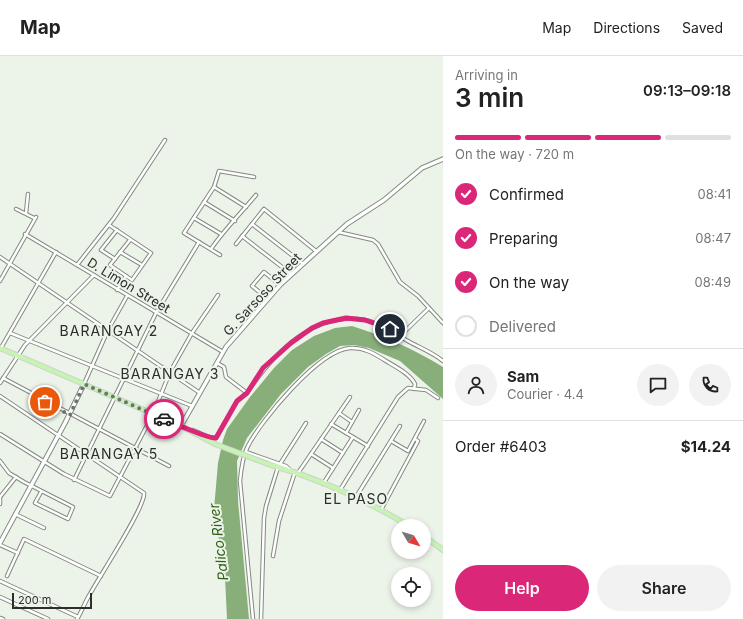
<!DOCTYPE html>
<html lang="en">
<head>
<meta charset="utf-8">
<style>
  body { margin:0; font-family:Inter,sans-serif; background:#f2f2f2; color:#222; height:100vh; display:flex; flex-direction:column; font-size:15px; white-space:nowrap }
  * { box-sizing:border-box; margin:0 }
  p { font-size:13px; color:#767676 }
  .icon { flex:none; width:22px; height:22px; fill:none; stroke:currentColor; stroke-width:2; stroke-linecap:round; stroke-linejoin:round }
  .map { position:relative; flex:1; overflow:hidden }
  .sheet { display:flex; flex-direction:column; background:#fff; width:300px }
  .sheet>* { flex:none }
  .needle { width:26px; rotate:128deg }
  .tools { position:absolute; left:391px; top:463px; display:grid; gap:8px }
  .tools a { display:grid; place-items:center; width:40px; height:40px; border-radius:50%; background:#fff; box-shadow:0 2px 6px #0003; font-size:20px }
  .scale { position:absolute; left:12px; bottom:10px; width:80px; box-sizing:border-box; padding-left:4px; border:2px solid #2c2e2b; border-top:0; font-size:11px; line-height:14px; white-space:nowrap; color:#2c2e2b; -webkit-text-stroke:3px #ecf3e9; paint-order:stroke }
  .pin { position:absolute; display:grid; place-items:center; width:34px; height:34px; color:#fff; margin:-17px; border:2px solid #fff; border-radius:50%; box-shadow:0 1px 4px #0007 }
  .courier { position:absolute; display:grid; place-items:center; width:40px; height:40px; margin:-20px; border:3px solid #db2777; border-radius:50%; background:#fff; color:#222; box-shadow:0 1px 5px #0007 }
  .head em { font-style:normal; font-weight:600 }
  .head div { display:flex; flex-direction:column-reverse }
  .head { display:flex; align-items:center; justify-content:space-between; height:68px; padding:0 12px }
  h1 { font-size:26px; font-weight:600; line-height:30px }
  .bar { display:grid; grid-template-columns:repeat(4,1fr); gap:6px 4px; align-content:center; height:48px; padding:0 12px }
  .bar i { height:5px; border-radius:3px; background:#e0e0e0 }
  .bar .on { background:#db2777 }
  .bar p { grid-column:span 4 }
  .line { display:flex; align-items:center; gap:10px; padding:0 12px; border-top:1px solid #e0e0e0 }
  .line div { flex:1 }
  .round { display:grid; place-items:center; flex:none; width:42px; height:42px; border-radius:21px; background:#f2f2f2 }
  ol { padding:0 12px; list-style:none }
  li { display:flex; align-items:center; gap:12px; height:44px }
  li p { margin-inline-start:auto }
  li .icon { padding:4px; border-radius:50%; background:#db2777; color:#fff; stroke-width:4 }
  li:last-child { color:#767676 }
  li i { width:22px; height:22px; border:2px solid #e0e0e0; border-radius:50% }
  .cta { display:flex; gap:8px; margin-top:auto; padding:8px 12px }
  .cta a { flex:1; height:46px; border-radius:24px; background:#db2777; color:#fff; font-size:16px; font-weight:600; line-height:46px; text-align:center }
  .cta a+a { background:#f2f2f2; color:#222 }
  header { display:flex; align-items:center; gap:24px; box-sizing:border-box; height:56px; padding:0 20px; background:#fff; border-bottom:1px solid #e0e0e0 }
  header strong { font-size:19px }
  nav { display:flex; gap:22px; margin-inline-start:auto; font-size:14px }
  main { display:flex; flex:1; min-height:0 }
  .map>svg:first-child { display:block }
  .water { fill:#88ae79 }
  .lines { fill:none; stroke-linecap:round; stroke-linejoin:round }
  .minor-casing { stroke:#848a82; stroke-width:4.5 }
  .tertiary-casing { stroke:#848a82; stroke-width:5.5 }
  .primary-casing { stroke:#d1d1d0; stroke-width:6 }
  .minor { stroke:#fff; stroke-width:2.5 }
  .tertiary { stroke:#fff; stroke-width:3.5 }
  .primary { stroke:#c5f5b0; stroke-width:4 }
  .primary-bridge-casing { stroke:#d1d1d0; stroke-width:6; stroke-linecap:butt }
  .primary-bridge { stroke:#c5f5b0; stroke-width:4 }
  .done { stroke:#6f736e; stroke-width:4; stroke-dasharray:0 7.2 }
  .route { stroke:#db2777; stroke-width:5 }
  .labels { text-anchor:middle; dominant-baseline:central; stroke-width:4; stroke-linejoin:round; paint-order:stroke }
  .street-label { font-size:13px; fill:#2c2e2b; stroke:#ecf3e9 }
  .neighbourhood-label { font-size:14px; letter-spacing:1px; fill:#2c2e2b; stroke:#ecf3e9 }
  .water-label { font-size:14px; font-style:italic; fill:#306017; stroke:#ecf3e9 }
</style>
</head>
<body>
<header>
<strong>Map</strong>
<nav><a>Map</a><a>Directions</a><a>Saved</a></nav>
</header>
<main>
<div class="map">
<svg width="443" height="563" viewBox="0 0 443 563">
  <rect width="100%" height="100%" fill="#ecf3e9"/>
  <path class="water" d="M352,270C384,280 414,293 443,311V343L400,305L369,292L354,289L340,290L326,298L308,311L281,338L247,382L237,405L238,445L249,563H227L225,521L214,453L218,407L223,384L227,373L250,341L274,312L292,294L314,280L335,272Z"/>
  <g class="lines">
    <g class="minor-casing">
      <g id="minor">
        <path d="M214,131L246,151"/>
        <path d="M204,146L235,165"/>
        <path d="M16,153L34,162"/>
        <path d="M26,157L28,138"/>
        <path d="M194,162L221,178"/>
        <path d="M252,168L302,207"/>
        <path d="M109,169L151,197L132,224L110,209L130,184"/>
        <path d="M338,176L373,184L378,188L400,226L418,240L443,267"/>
        <path d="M25,178L223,296"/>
        <path d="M242,180L291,218"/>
        <path d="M236,188L264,153L316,195"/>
        <path d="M211,193C224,174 241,157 256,139"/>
        <path d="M120,196L142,209"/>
        <path d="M220,199L184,177L214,131L219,115L254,121"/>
        <path d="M0,201L200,337"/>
        <path d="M115,203L101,194L117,174"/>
        <path d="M77,209L114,162L165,84"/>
        <path d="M0,225L36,161"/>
        <path d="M117,234L126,220"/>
        <path d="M268,243L252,230L264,216L280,229"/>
        <path d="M10,277L192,350"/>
        <path d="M400,280L429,252"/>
        <path d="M1,292L56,196"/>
        <path d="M217,307L224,311L226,321L247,337C273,298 313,255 365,264C380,267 393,276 406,284C418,291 432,296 443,305"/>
        <path d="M3,322L169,410"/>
        <path d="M0,327L25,289L94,219"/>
        <path d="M84,328L108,274L127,240"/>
        <path d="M0,340L144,437C146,450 99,521 90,538C85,546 82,555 77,563"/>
        <path d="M339,357L352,366"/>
        <path d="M331,368L368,390"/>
        <path d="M192,374C200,376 208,383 216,382L237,345L247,337"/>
        <path d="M346,377L359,354"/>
        <path d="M0,378L64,418L110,440L153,358L170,316L192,277L218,239"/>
        <path d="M321,383L343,397"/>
        <path d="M391,385L408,395L424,365"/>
        <path d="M246,396L286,410L290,414"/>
        <path d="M311,398L333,412"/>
        <path d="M0,405L9,417L24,426L73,451L68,463L35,447L41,436"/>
        <path d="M280,408L306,367"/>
        <path d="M298,417L350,341"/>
        <path d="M74,424L156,257L199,186"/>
        <path d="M323,428L353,381"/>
        <path d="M340,434L398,341L408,332L426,334L438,342"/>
        <path d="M0,441L16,421"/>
        <path d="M356,441L400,370"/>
        <path d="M0,442V448"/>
        <path d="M381,454L418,385L415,383"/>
        <path d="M15,458L44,472"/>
        <path d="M0,489L18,497"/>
        <path d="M273,500L279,465L295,416"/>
        <path d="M7,520L24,483L101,520"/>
        <path d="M0,525L78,561"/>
        <path d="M0,541L48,563"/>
        <path d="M0,562L3,563"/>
        <path d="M253,563L240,425C241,414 242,403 247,392C260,365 319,294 350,292C364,291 375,298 386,305C396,311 410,318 415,328L414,333"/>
        <path d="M261,563L264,462L266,450L278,411"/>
      </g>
    </g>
    <g class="tertiary-casing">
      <g id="tertiary">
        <path d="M181,370L226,291L280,229L347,168L384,144L422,112L443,103"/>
        <path d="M0,487L65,367L84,328"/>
      </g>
    </g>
    <g class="primary-casing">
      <g id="primary">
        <path d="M0,292L181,370L215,388"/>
        <path d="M268,408C317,422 366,444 409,470"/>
        <path d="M424,480L443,494"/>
      </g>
    </g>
    <use href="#minor" class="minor"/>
    <use href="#tertiary" class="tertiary"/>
    <use href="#primary" class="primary"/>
    <g class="primary-bridge-casing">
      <path id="primary-bridge" d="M215,388L268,408"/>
    </g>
    <use href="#primary-bridge" class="primary-bridge"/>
  </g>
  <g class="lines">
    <path class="done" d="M45,346L70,359L84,328L164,363"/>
    <path class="route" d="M164,363C174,367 208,383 216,382L237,345L247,337L263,312L291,287L312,272L323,267L346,262L365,264L390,273"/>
  </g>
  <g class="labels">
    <g class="street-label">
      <text transform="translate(129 229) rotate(31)">D. Limon Street</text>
      <text transform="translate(262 238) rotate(-47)">G. Sarsoso Street</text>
    </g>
    <g class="neighbourhood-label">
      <text x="109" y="274">BARANGAY 2</text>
      <text x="170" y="317">BARANGAY 3</text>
      <text x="109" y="397">BARANGAY 5</text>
      <text x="356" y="442">EL PASO</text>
    </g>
    <g class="water-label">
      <text transform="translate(218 486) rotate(-97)">Palico River</text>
    </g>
  </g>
</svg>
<div class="tools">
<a><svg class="needle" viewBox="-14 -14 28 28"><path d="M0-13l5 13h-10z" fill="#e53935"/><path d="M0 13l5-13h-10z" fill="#767676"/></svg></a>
<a><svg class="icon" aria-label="locate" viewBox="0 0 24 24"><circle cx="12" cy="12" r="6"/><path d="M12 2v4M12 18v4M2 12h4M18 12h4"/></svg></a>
</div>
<div class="scale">200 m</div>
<div class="pin" style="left:45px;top:346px;background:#ea580c"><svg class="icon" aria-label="bag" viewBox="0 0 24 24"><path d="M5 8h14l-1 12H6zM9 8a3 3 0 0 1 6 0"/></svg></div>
<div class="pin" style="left:390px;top:273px;background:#1f2937"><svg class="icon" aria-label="home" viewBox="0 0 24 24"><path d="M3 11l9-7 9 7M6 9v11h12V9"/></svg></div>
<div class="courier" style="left:164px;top:363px"><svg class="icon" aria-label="car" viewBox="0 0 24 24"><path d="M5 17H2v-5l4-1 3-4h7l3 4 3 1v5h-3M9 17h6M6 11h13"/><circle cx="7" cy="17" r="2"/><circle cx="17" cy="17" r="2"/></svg></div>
</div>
<section class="sheet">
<div class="head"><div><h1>3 min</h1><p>Arriving in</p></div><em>09:13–09:18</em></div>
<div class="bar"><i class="on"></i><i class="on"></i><i class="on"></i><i></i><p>On the way · 720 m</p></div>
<ol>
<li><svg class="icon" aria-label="check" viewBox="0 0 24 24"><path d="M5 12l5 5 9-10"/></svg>Confirmed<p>08:41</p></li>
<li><svg class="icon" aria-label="check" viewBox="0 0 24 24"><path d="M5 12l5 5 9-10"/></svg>Preparing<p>08:47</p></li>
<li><svg class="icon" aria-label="check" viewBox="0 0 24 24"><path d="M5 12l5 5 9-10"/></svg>On the way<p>08:49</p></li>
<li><i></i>Delivered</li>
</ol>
<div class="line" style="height:72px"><a class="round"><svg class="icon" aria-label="person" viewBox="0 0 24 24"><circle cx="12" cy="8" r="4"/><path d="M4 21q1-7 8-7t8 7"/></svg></a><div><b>Sam</b><p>Courier · 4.4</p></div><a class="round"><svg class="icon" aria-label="chat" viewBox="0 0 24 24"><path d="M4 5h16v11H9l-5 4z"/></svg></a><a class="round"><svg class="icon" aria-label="phone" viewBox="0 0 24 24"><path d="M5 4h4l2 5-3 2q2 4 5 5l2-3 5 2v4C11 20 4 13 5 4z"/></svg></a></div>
<div class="line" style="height:52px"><div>Order #6403</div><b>$14.24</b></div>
<div class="cta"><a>Help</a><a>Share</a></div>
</section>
</main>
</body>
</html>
